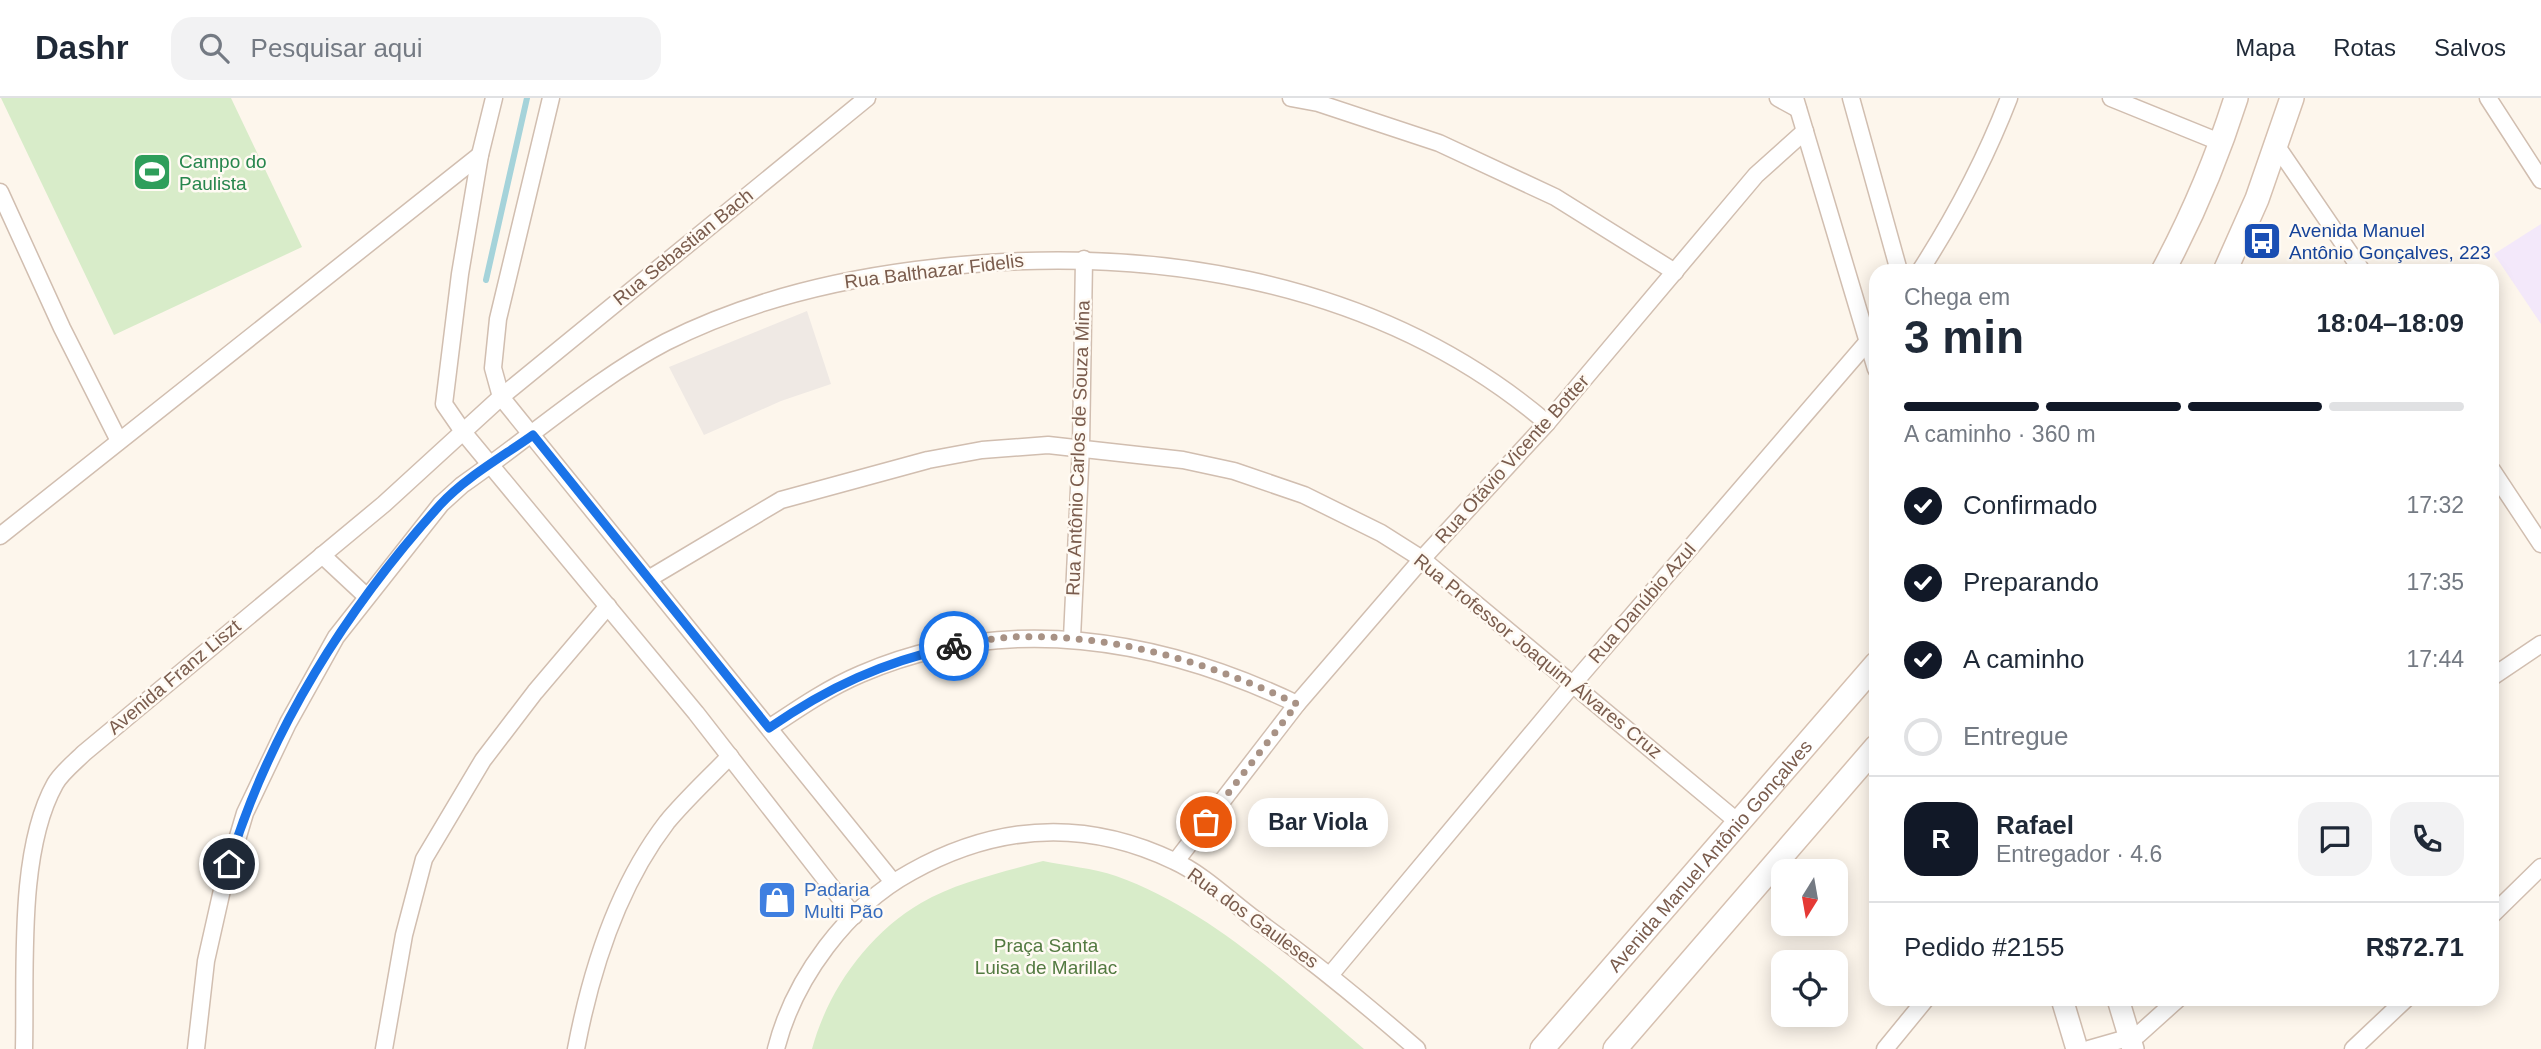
<!DOCTYPE html>
<html lang="pt">
<head>
<meta charset="utf-8">
<style>
  body { margin:0; font-family:Helvetica,sans-serif; background:#f2f2f3; color:#1f2937; height:100vh; display:flex; flex-direction:column; font-size:26px; white-space:nowrap }
  * { box-sizing:border-box; margin:0 }
  p { font-size:23px; color:#747a83 }
  .icon { flex:none; width:38px; height:38px; fill:none; stroke:currentColor; stroke-width:2; stroke-linecap:round; stroke-linejoin:round }
  .map { position:relative; flex:1; overflow:hidden }
  .drawer { position:absolute; left:1869px; top:166px; width:630px; height:742px; display:flex; flex-direction:column; background:#fff; border-radius:21px; box-shadow:0 4px 18px #0003 }
  .drawer>* { flex:none }
  .needle { width:46px; rotate:191deg }
  .fabs { position:absolute; left:1771px; top:761px; display:grid; gap:14px }
  .fabs a { display:grid; place-items:center; width:77px; height:77px; border-radius:14px; background:#fff; box-shadow:0 4px 18px #0003; font-size:35px }
  .pin { position:absolute; display:grid; place-items:center; width:60px; height:60px; color:#fff; margin:-30px; border:4px solid #fff; border-radius:50%; box-shadow:0 2px 7px #0007 }
  .courier { position:absolute; display:grid; place-items:center; width:70px; height:70px; margin:-35px; border:5px solid #1a73e8; border-radius:50%; background:#fff; color:#222; box-shadow:0 2px 9px #0007 }
  .bubble { position:absolute; height:49px; border-radius:21px; background:#fff; box-shadow:0 4px 18px #0003; font-size:23px; font-weight:800; line-height:49px; text-align:center }
  .head em { font-style:normal; font-weight:800 }
  .head div { display:flex; flex-direction:column-reverse }
  .head { display:flex; align-items:center; justify-content:space-between; height:119px; padding:0 35px }
  h1 { font-size:46px; font-weight:800; line-height:52px }
  .bar { display:grid; grid-template-columns:repeat(4,1fr); gap:10px 7px; align-content:center; height:84px; padding:0 35px }
  .bar i { height:9px; border-radius:5px; background:#e0e1e3 }
  .bar .current { background:#111827 }
  .bar p { grid-column:span 4 }
  .line { display:flex; align-items:center; gap:18px; padding:0 35px; border-top:2px solid #e0e1e3 }
  .line div { flex:1 }
  .round { display:grid; place-items:center; flex:none; width:74px; height:74px; border-radius:21px; background:#f2f2f3 }
  ol { padding:0 35px; list-style:none }
  li { display:flex; align-items:center; gap:21px; height:77px }
  li p { margin-inline-start:auto }
  li .icon { padding:7px; border-radius:50%; background:#111827; color:#fff; stroke-width:4 }
  li:last-child { color:#747a83 }
  li i { width:38px; height:38px; border:4px solid #e0e1e3; border-radius:50% }
  header { display:flex; align-items:center; gap:42px; box-sizing:border-box; height:98px; padding:0 35px; background:#fff; border-bottom:2px solid #e0e1e3 }
  header strong { font-size:33px }
  nav { display:flex; gap:38px; margin-inline-start:auto; font-size:24px }
  .search { width:490px; height:63px; background:#f2f2f3; display:flex; align-items:center; gap:18px; box-sizing:border-box; padding:0 24px; border-radius:21px; color:#747a83; font-size:26px }
  .map>svg:first-child { display:block }
  .industrial { fill:#efe9e4 }
  .education { fill:#f3e8fa }
  .green { fill:#d8ecc9 }
  .lines { fill:none; stroke-linecap:round; stroke-linejoin:round }
  .stream { stroke:#a5d3da; stroke-width:6 }
  .minor-casing { stroke:#d1beb0; stroke-width:19 }
  .tertiary-casing { stroke:#d1beb0; stroke-width:24 }
  .secondary-casing { stroke:#d6c0b0; stroke-width:26 }
  .minor { stroke:#fff; stroke-width:16 }
  .tertiary { stroke:#fff; stroke-width:21 }
  .secondary { stroke:#fff; stroke-width:23 }
  .done { stroke:#a89285; stroke-width:7; stroke-dasharray:0 12.6 }
  .route { stroke:#1a73e8; stroke-width:9 }
  .labels { text-anchor:middle; dominant-baseline:central; stroke-width:5; stroke-linejoin:round; paint-order:stroke }
  .leisure-label { font-size:19px; fill:#27864d; stroke:#fffaf3; text-anchor:start }
  .transit-label { font-size:19px; fill:#164399; stroke:#fffaf3; text-anchor:start }
  .street-label { font-size:19px; fill:#7a5c4d; stroke:#fffaf3 }
  .shop-label { font-size:19px; fill:#366cbe; stroke:#fffaf3; text-anchor:start }
  .park-label { font-size:19px; fill:#537a41; stroke:#fffaf3 }
</style>
</head>
<body>
<header>
<strong>Dashr</strong>
<div class="search"><svg class="icon" aria-label="search" viewBox="0 0 24 24"><circle cx="10" cy="10" r="6"/><path d="M15 15l6 6"/></svg>Pesquisar aqui</div>
<nav><a>Mapa</a><a>Rotas</a><a>Salvos</a></nav>
</header>
<div class="map">
<svg width="2541" height="951" viewBox="0 0 2541 951">
  <rect width="100%" height="100%" fill="#fdf6ec"/>
  <path class="industrial" d="M807,213L831,286L781,303L704,337L669,269Z"/>
  <path class="education" d="M2541,126V226L2494,156Z"/>
  <g class="green">
    <path d="M1,0H231L302,149L114,237Z"/>
    <path d="M1043,763C1066,768 1093,770 1116,778C1211,812 1289,887 1364,951H812C828,892 868,836 921,805C957,784 1003,774 1043,763Z"/>
  </g>
  <g class="lines">
    <path class="stream" d="M486,182L527,0"/>
    <g class="minor-casing">
      <g id="minor">
        <path d="M494,0L480,57L460,176L444,306L464,335L696,615L854,818"/>
        <path d="M551,0L498,221L493,270L501,299L893,784"/>
        <path d="M1291,0L1318,5L1439,45L1555,99L1675,174"/>
        <path d="M1778,0L1798,11"/>
        <path d="M1795,0L1876,271"/>
        <path d="M1851,0L1899,173"/>
        <path d="M2111,0L2222,45"/>
        <path d="M2488,0L2541,82"/>
        <path d="M2276,47L2362,173"/>
        <path d="M0,94L62,230L119,343"/>
        <path d="M1920,173C1956,117 1985,62 2009,0"/>
        <path d="M2492,372L2541,446"/>
        <path d="M0,438L480,57"/>
        <path d="M322,457L366,498"/>
        <path d="M650,480L781,402L928,362L982,352L1048,347L1183,362L1234,373L1304,397L1381,435L1422,461L1738,724"/>
        <path d="M1072,540L1081,348L1084,161"/>
        <path d="M2492,579L2541,546"/>
        <path d="M769,630C799,610 828,590 861,576C1005,514 1159,540 1297,606"/>
        <path d="M1176,763L1297,606L1422,461L1547,325L1756,77L1805,33"/>
        <path d="M2492,817L2541,769"/>
        <path d="M1331,876L1573,586L1876,234"/>
        <path d="M24,951C26,873 17,754 55,686C61,675 75,664 84,655L384,406L501,299L867,0"/>
        <path d="M196,951L206,863L222,792L245,715L288,625L336,539L441,406L462,387C527,342 597,280 666,244C743,205 831,183 916,172C1136,143 1373,177 1547,325"/>
        <path d="M384,951L404,837L424,761L483,662L535,594L608,508"/>
        <path d="M576,951C591,872 617,789 667,724C686,701 709,680 730,658"/>
        <path d="M776,951C794,880 847,809 911,774C997,726 1084,720 1174,763C1203,776 1230,803 1256,822C1312,862 1364,905 1417,951"/>
        <path d="M1885,951L1926,901"/>
        <path d="M2089,951L2138,937L2178,901"/>
        <path d="M2353,951L2406,901"/>
      </g>
    </g>
    <g class="tertiary-casing">
      <g id="tertiary">
        <path d="M2062,901L2077,951"/>
        <path d="M2118,901L2133,951"/>
      </g>
    </g>
    <g class="secondary-casing">
      <g id="secondary">
        <path d="M2163,173C2193,117 2217,60 2236,0"/>
        <path d="M2225,173L2257,101L2292,0"/>
        <path id="s1" d="M1542,951L1876,566"/>
        <path d="M1615,951L1876,649"/>
      </g>
    </g>
    <use href="#minor" class="minor"/>
    <use href="#tertiary" class="tertiary"/>
    <use href="#secondary" class="secondary"/>
  </g>
  <g class="lines">
    <path class="done" d="M954,548C973,545 993,540 1012,539C1111,535 1209,564 1297,606L1206,724"/>
    <path class="route" d="M229,766C269,633 347,510 440,407C466,379 502,359 533,337L769,630C830,588 882,565 954,548"/>
  </g>
  <defs>
    <g id="stadium-square" transform="scale(2.0125)"><rect x="-9" y="-9" width="18" height="18" rx="4" fill="#2e9e5b" stroke="#fffaf3"/><path d="M0-5a6.5 5 0 1 0 0 10a6.5 5 0 1 0 0-10ZM-3.5-1.8h7v3.6h-7Z" fill="#fff"/></g>
    <g id="bus-square" transform="scale(2.0125)"><rect x="-9" y="-9" width="18" height="18" rx="4" fill="#1a4fb4" stroke="#fffaf3"/><path d="M-5-6H5V4H4V6H2V4H-2V6H-4V4H-5ZM-3.5-4V0h7V-4ZM-3.5 1.2v1.5H-2V1.2ZM2 1.2v1.5H3.5V1.2Z" fill="#fff"/></g>
    <g id="shop-square" transform="scale(2.0125)"><rect x="-9" y="-9" width="18" height="18" rx="4" fill="#3f7fe0" stroke="#fffaf3"/><path d="M-5-2.5h2.3a2.7 3.5 0 0 1 5.4 0H5L5.5 6h-11ZM-1.5-2.5h3a1.5 2.3 0 0 0-3 0Z" fill="#fff"/></g>
  </defs>
  <g fill-rule="evenodd">
    <use href="#stadium-square" x="152" y="74"/>
    <use href="#bus-square" x="2262" y="143"/>
    <use href="#shop-square" x="777" y="802"/>
  </g>
  <g class="labels">
    <g class="leisure-label">
      <text x="179" y="63">Campo do<tspan x="179" dy="22">Paulista</tspan></text>
    </g>
    <g class="transit-label">
      <text x="2289" y="132">Avenida Manuel<tspan x="2289" dy="22">Antônio Gonçalves, 223</tspan></text>
    </g>
    <g class="street-label">
      <text transform="translate(683 149) rotate(-39)">Rua Sebastian Bach</text>
      <text transform="translate(934 173) rotate(-7)">Rua Balthazar Fidelis</text>
      <text transform="translate(1078 350) rotate(-88)">Rua Antônio Carlos de Souza Mina</text>
      <text transform="translate(1512 361) rotate(-48)">Rua Otávio Vicente Botter</text>
      <text transform="translate(1642 505) rotate(-49)">Rua Danúbio Azul</text>
      <text transform="translate(1538 558) rotate(39)">Rua Professor Joaquim Álvares Cruz</text>
      <text transform="translate(174 579) rotate(-40)">Avenida Franz Liszt</text>
      <text stroke="none"><textPath href="#s1" startOffset="256">Avenida Manuel Antônio Gonçalves</textPath></text>
      <text transform="translate(1253 820) rotate(36)">Rua dos Gauleses</text>
    </g>
    <g class="shop-label">
      <text x="804" y="791">Padaria<tspan x="804" dy="22">Multi Pão</tspan></text>
    </g>
    <g class="park-label">
      <text x="1046" y="847">Praça Santa<tspan x="1046" dy="22">Luisa de Marillac</tspan></text>
    </g>
  </g>
</svg>
<div class="fabs">
<a><svg class="needle" viewBox="-14 -14 28 28"><path d="M0-13l5 13h-10z" fill="#e53935"/><path d="M0 13l5-13h-10z" fill="#747a83"/></svg></a>
<a><svg class="icon" aria-label="locate" viewBox="0 0 24 24"><circle cx="12" cy="12" r="6"/><path d="M12 2v4M12 18v4M2 12h4M18 12h4"/></svg></a>
</div>
<div class="pin" style="left:1206px;top:724px;background:#ea580c"><svg class="icon" aria-label="bag" viewBox="0 0 24 24"><path d="M5 8h14l-1 12H6zM9 8a3 3 0 0 1 6 0"/></svg></div>
<div class="pin" style="left:229px;top:766px;background:#1f2937"><svg class="icon" aria-label="home" viewBox="0 0 24 24"><path d="M3 11l9-7 9 7M6 9v11h12V9"/></svg></div>
<div class="courier" style="left:954px;top:548px"><svg class="icon" aria-label="bike" viewBox="0 0 24 24"><circle cx="6" cy="16" r="4"/><circle cx="18" cy="16" r="4"/><path d="M6 16l4-8h5l3 8M10 8l3 8H6M13 5h3"/></svg></div>
<div class="bubble" style="left:1248px;top:700px;width:140px">Bar Viola</div>
<section class="drawer">
<div class="head"><div><h1>3 min</h1><p>Chega em</p></div><em>18:04–18:09</em></div>
<div class="bar"><i class="current"></i><i class="current"></i><i class="current"></i><i></i><p>A caminho · 360 m</p></div>
<ol>
<li><svg class="icon" aria-label="check" viewBox="0 0 24 24"><path d="M5 12l5 5 9-10"/></svg>Confirmado<p>17:32</p></li>
<li><svg class="icon" aria-label="check" viewBox="0 0 24 24"><path d="M5 12l5 5 9-10"/></svg>Preparando<p>17:35</p></li>
<li><svg class="icon" aria-label="check" viewBox="0 0 24 24"><path d="M5 12l5 5 9-10"/></svg>A caminho<p>17:44</p></li>
<li><i></i>Entregue</li>
</ol>
<div class="line" style="height:126px"><b class="round" style="background:#111827;color:#fff">R</b><div><b>Rafael</b><p>Entregador · 4.6</p></div><a class="round"><svg class="icon" aria-label="chat" viewBox="0 0 24 24"><path d="M4 5h16v11H9l-5 4z"/></svg></a><a class="round"><svg class="icon" aria-label="phone" viewBox="0 0 24 24"><path d="M5 4h4l2 5-3 2q2 4 5 5l2-3 5 2v4C11 20 4 13 5 4z"/></svg></a></div>
<div class="line" style="height:91px"><div>Pedido #2155</div><b>R$72.71</b></div>
</section>
</div>
</body>
</html>
